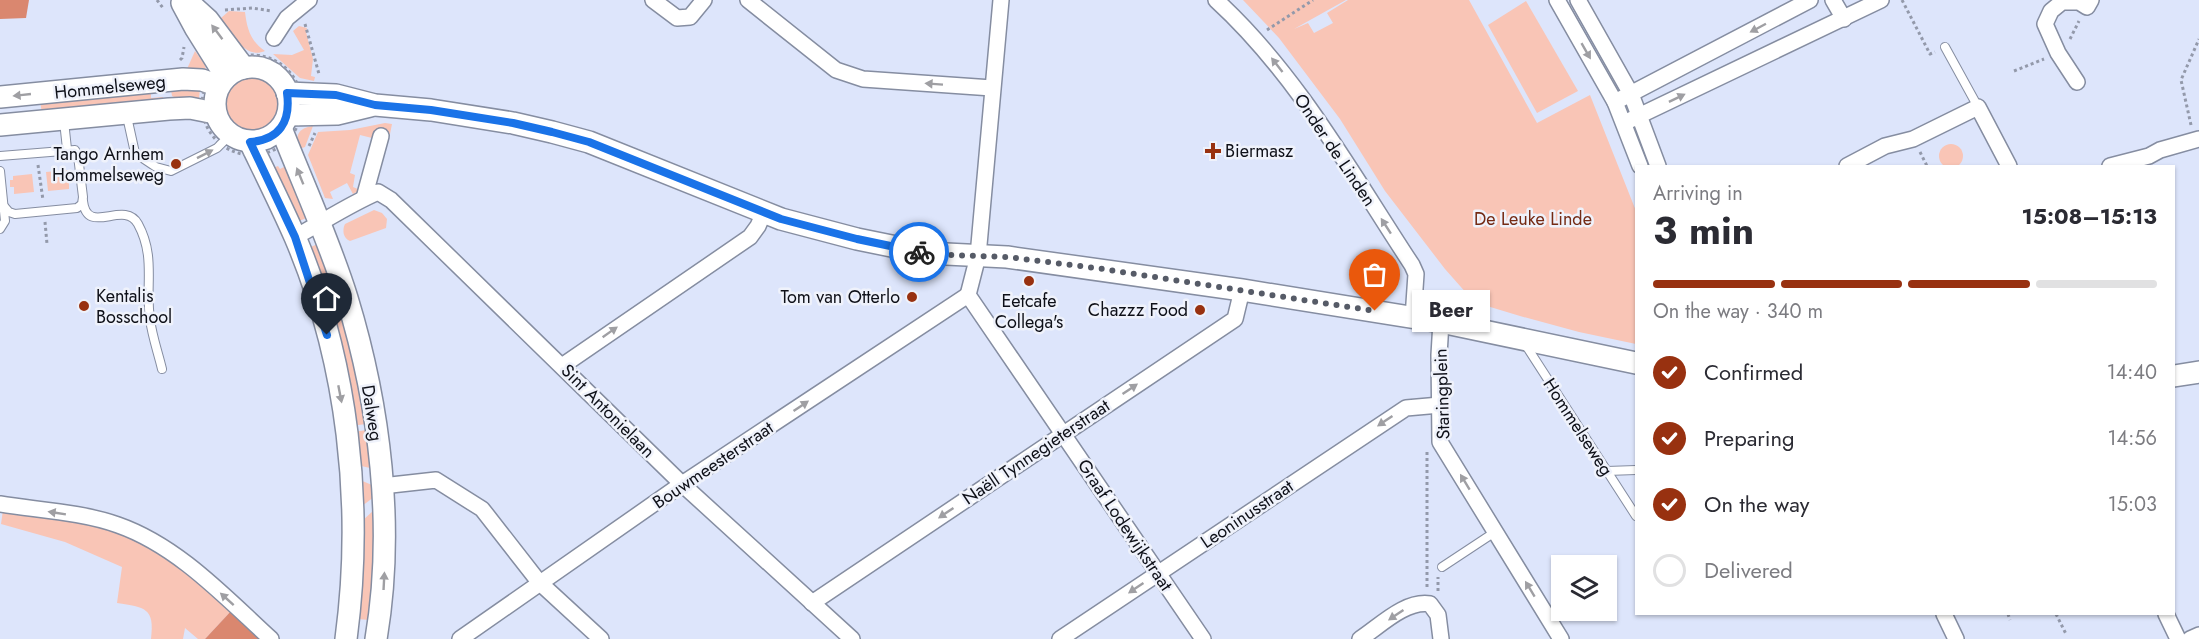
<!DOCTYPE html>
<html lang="en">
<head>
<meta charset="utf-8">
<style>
  body { margin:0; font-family:Jost,sans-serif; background:#f7f7f7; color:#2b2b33; height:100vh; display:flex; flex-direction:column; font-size:22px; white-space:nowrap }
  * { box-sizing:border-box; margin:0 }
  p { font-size:20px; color:#7c7c81 }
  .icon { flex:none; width:33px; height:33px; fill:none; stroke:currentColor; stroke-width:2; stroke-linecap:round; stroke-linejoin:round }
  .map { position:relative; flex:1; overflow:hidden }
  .details { position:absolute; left:1635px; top:165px; width:540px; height:450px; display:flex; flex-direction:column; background:#fff; border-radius:0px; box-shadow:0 2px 4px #0004 }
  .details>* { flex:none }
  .fabs { position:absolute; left:1551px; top:555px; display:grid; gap:12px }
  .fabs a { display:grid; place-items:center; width:66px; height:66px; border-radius:0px; background:#fff; box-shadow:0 2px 4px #0004; font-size:30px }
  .pin { position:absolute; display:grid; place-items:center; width:51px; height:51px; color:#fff; margin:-62px -26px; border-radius:50% 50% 50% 0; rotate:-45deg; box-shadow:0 0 6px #0007 }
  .pin .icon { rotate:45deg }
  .courier { position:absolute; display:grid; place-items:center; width:60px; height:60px; margin:-30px; border:4px solid #1a73e8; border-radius:50%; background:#fff; color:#222; box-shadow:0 2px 8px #0007 }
  .bubble { position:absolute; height:42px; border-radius:0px; background:#fff; box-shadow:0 2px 4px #0004; font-size:20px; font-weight:700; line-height:42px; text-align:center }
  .headline em { font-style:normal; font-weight:700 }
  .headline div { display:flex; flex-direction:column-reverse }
  .headline { display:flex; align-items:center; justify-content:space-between; height:102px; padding:0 18px }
  h1 { font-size:39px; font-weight:700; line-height:45px }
  .bar { display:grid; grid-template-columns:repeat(4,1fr); gap:9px 6px; align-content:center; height:72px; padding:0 18px }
  .bar i { height:8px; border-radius:4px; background:#e1e1e2 }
  .bar .current { background:#983110 }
  .bar p { grid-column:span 4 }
  ol { padding:0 18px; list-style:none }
  li { display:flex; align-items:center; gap:18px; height:66px }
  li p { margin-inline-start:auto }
  li .icon { padding:6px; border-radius:50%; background:#983110; color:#fff; stroke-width:4 }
  li:last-child { color:#7c7c81 }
  li i { width:33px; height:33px; border:3px solid #e1e1e2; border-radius:50% }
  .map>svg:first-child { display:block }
  .green { fill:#f9c5b6 }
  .forest { fill:#da876f }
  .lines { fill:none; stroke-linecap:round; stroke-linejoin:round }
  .lane-casing { stroke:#858da1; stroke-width:10 }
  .street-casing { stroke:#858da1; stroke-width:18 }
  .secondary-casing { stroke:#858da1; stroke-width:24 }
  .path { stroke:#9399aa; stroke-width:3; stroke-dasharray:3 3; stroke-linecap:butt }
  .lane { stroke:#fff; stroke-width:8 }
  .street { stroke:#fff; stroke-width:15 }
  .secondary { stroke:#fff; stroke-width:21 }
  .oneway { fill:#9f9fa3 }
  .done { stroke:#565b67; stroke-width:6; stroke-dasharray:0 10.8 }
  .route { stroke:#1a73e8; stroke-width:8 }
  .poi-dot { fill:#983110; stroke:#eff2fb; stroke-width:2 }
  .labels { text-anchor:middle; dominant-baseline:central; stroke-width:5; stroke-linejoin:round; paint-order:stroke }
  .street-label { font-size:18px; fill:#0e1018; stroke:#eff2fb }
  .poi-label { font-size:18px; fill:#0e1018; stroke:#eff2fb; text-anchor:end }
  .park-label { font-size:18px; fill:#742a14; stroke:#eff2fb }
</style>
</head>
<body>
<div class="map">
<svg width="2199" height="639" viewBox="0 0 2199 639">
  <rect width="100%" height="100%" fill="#dde5fb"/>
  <g class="green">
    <path d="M1243,0H1346L1294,29L1308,23L1314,33L1333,23L1327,13L1348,0H1469L1537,123L1590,95L1636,211V344L1579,332L1520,316L1487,306L1468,295L1445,269L1385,191L1340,119L1279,38Z"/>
    <path d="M1526,1L1578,91L1537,113L1488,25Z"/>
    <path d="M229,11L245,12C247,28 250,41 265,51C244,60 232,32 221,18Z"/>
    <path d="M299,26L307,28L306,32L313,59L311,76L315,77L314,81L300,78L273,54L292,55L304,50L293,31Z"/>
    <path d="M195,51L205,65L206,70L187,69Z"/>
    <circle cx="251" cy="104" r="28"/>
    <path d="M200,88L199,99L175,103L174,97L172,96L171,90Z"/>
    <path d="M151,89V98L163,97L164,104L42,115L40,99Z"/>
    <path d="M385,123L392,124L390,134L376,130L372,138L360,135L350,173L355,175L353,187L360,190L353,194L347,183L330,192L333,199L325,198L308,155L318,132L350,130Z"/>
    <path d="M313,126L305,147L299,149C295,135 298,128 313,126Z"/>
    <circle cx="1951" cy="156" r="12"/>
    <path d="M288,165L309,217L294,223L270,169L278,166L280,169Z"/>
    <path d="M67,170L71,183H69V189L48,191L46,172Z"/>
    <path d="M32,174L34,192L14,194V187H10V180H13V176Z"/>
    <path d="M374,210L382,213L387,219L386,228L350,241C343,238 342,230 345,224Z"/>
    <path d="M318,244L353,354L366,424L351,426L308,248Z"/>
    <path d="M367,430L371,468H370L357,465L352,432Z"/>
    <path d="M360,480L372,485L374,497L362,506Z"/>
    <path d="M3,510C44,517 90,519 129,535C168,552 200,583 232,610L205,639H198L185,628L183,639H151C155,608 145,607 117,603L122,567L65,542L1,524Z"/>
    <path d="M374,510L377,538L370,620L357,619L361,522Z"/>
  </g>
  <g class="forest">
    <path d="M0,0H29L26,18L0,19Z"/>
    <path d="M232,610L263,639H205Z"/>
  </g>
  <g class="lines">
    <g class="lane-casing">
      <g id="lane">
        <path d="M1945,47L1978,107"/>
        <path d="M124,114L128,121L135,153L156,167L171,171L217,148L230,135"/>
        <path d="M64,121L67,149"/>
        <path d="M0,156L75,150L78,156L83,197L82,204L77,208L15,214L9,212L3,205"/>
        <path d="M0,171L5,221L0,229"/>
        <path d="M83,201C87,237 124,199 138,224C156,257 145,285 150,319C152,336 158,352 162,369"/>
        <path d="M1525,344L1636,516"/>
        <path d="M1607,471L1636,470"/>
        <path d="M1442,567L1495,532"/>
      </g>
    </g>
    <g class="street-casing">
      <g id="street">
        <path d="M653,0L677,18L690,17L704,0"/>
        <path d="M748,0L836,70L863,79L992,88"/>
        <path d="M1001,0L978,256L968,295L1203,639"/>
        <path d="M1216,0C1297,74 1352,174 1412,265L1416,274L1413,318"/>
        <path d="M1557,0L1615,102L1640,166"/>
        <path d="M1578,0L1631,94L1658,166"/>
        <path d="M1833,0L1844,19"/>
        <path d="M274,38L287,18L309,0"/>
        <path d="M2077,82L2058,53L2045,24L2051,11L2062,2H2079L2087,7L2091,0"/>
        <path d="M1615,102L1810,0"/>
        <path d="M1624,123L1881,0"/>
        <path d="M1847,166L1885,146L1913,139L1978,107L2009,166"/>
        <path d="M2110,166L2149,156L2160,150L2199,139"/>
        <path d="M364,198L381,136"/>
        <path d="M295,237C323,222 348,205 378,192L391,200L682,484L852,639"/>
        <path d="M1441,322L1439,355L1440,442L1561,639"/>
        <path d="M562,366L750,237L758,226L764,212"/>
        <path d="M382,486L436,480L482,509L539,582L601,639"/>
        <path d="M0,504C37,510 82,512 118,525C178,546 225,597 271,639"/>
        <path d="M812,603L1235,319L1242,290"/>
        <path d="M1944,614L1956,639"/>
        <path d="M2166,614L2178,639"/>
        <path d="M460,639L682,484L968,295"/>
        <path d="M1060,639L1406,408L1440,405"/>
        <path d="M1360,639C1380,626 1405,600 1430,604L1438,615L1441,639"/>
        <path d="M2190,639L2199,635"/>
      </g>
    </g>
    <g class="secondary-casing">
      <g id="secondary">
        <path d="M186,0L208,20L244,68"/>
        <path d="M182,3L196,29L226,77"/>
        <circle cx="252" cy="104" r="37"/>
        <path d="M287,93L336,95L375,105L431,110L513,123L552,132L589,142L781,219L857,239L926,253L1007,257L1242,290L1441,322L1636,363"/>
        <path d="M0,97L183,79L202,80L219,86"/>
        <path d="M288,115L337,114L370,106"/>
        <path d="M0,125L169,109L190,108L215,113"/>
        <path d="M281,128C303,184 329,240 347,298C380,406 395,527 376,639"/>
        <path d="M250,142C265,173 281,205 295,237C348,361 364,505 346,639"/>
        <path d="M2174,376L2199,372"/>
      </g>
    </g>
    <g class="path">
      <path d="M157,0L163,8"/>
      <path d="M1902,0L1930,54L1935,52"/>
      <path d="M225,10L252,8L272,11"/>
      <path d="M305,24L319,74"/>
      <path d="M1267,30L1313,0"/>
      <path d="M2070,39L2079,21"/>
      <circle cx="252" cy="105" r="50"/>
      <path d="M180,60L182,58L184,47"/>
      <path d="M2014,71L2044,59"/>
      <path d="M2191,125L2181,80L2199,39"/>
      <path d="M309,146L315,133"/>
      <path d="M1920,152L1927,166"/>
      <path d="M38,165L43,200"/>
      <path d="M45,222L47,244"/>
      <path d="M1427,587V452"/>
      <path d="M1438,591V577"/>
      <path d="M2008,614L2010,620"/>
      <path d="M2056,614L2066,634"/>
    </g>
    <use href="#lane" class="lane"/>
    <use href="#street" class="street"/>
    <use href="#secondary" class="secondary"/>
  </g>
  <defs><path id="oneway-solid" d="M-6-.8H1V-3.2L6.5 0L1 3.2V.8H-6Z" transform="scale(1.5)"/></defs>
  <g class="oneway">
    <use href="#oneway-solid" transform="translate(1758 28) rotate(152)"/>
    <use href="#oneway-solid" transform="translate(217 32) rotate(-127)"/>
    <use href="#oneway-solid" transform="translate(1586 51) rotate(60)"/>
    <use href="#oneway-solid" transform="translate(1277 65) rotate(-128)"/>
    <use href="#oneway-solid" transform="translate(934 84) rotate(-176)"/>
    <use href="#oneway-solid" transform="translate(22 95) rotate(174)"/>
    <use href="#oneway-solid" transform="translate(1677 98) rotate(-26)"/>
    <use href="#oneway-solid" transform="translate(205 154) rotate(-27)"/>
    <use href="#oneway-solid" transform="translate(300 176) rotate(-112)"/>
    <use href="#oneway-solid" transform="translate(1386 226) rotate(-123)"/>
    <use href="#oneway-solid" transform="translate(610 332) rotate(-35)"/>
    <use href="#oneway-solid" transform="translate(1130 389) rotate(-34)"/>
    <use href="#oneway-solid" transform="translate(340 394) rotate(79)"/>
    <use href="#oneway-solid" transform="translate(801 406) rotate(-34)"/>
    <use href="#oneway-solid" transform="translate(1385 421) rotate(146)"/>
    <use href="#oneway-solid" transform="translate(1465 482) rotate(-121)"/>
    <use href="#oneway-solid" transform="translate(57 513) rotate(-171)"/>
    <use href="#oneway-solid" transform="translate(946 513) rotate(146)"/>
    <use href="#oneway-solid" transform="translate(384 581) rotate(-87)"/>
    <use href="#oneway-solid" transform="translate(1136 588) rotate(146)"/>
    <use href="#oneway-solid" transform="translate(1530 589) rotate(-121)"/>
    <use href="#oneway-solid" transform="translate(227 599) rotate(-138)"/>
    <use href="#oneway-solid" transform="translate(1396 615) rotate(146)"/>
  </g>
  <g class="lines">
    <path class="done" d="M919,252L949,255L1007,257L1096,268L1375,311"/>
    <path class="route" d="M327,335L295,237L250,142C279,140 291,122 287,93L336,95L375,105L431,110L513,123L552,132L589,142L781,219L857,239L919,252"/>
  </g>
  <g class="poi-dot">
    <path d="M1210 142h6v6h6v6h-6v6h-6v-6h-6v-6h6z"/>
    <circle cx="176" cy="164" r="6"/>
    <circle cx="1029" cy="281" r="6"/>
    <circle cx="912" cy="297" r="6"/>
    <circle cx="84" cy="306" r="6"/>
    <circle cx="1200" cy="310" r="6"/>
  </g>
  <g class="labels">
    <g class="street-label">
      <text transform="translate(110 87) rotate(-6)">Hommelseweg</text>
      <text transform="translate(1335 150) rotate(56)">Onder de Linden</text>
      <text transform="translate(1442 394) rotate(-92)">Staringplein</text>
      <text transform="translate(608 411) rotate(45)">Sint Antonielaan</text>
      <text transform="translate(372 413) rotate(81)">Dalweg</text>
      <text transform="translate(1578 427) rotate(57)">Hommelseweg</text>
      <text transform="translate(1036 452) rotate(-34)">Naëll Tynnegieterstraat</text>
      <text transform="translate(713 465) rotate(-34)">Bouwmeesterstraat</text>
      <text transform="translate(1247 514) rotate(-34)">Leoninusstraat</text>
      <text transform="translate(1125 525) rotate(56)">Graaf Lodewijkstraat</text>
    </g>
    <g class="poi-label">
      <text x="1225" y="151" text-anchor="start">Biermasz</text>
      <text x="164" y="154">Tango Arnhem<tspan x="164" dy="21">Hommelseweg</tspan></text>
      <text x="96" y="296" text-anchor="start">Kentalis<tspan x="96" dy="21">Bosschool</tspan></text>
      <text x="900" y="297">Tom van Otterlo</text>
      <text x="1029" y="301" text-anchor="middle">Eetcafe<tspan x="1029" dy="21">Collega's</tspan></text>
      <text x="1188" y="310">Chazzz Food</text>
    </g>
    <g class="park-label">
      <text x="1533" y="219">De Leuke Linde</text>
    </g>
  </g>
</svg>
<div class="fabs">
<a><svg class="icon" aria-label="layers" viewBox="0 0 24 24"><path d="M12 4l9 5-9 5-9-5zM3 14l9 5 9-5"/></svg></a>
</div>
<div class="pin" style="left:1375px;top:311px;background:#ea580c"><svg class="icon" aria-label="bag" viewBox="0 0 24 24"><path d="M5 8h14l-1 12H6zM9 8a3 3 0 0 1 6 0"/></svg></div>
<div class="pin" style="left:327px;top:335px;background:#1f2937"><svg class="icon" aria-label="home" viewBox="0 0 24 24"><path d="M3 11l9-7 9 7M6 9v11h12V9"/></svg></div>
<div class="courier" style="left:919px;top:252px"><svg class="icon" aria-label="bike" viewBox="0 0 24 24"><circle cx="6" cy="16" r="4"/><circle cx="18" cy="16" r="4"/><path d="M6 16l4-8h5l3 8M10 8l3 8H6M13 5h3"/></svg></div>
<div class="bubble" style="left:1412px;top:290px;width:78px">Beer</div>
<section class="details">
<div class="headline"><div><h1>3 min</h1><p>Arriving in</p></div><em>15:08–15:13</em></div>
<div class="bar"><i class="current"></i><i class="current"></i><i class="current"></i><i></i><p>On the way · 340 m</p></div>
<ol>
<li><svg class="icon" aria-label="check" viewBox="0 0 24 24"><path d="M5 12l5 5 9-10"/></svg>Confirmed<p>14:40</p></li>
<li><svg class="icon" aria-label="check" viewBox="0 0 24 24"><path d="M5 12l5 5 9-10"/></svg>Preparing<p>14:56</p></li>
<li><svg class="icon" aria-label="check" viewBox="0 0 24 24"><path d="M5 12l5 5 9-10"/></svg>On the way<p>15:03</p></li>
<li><i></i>Delivered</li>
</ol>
</section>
</div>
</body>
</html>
